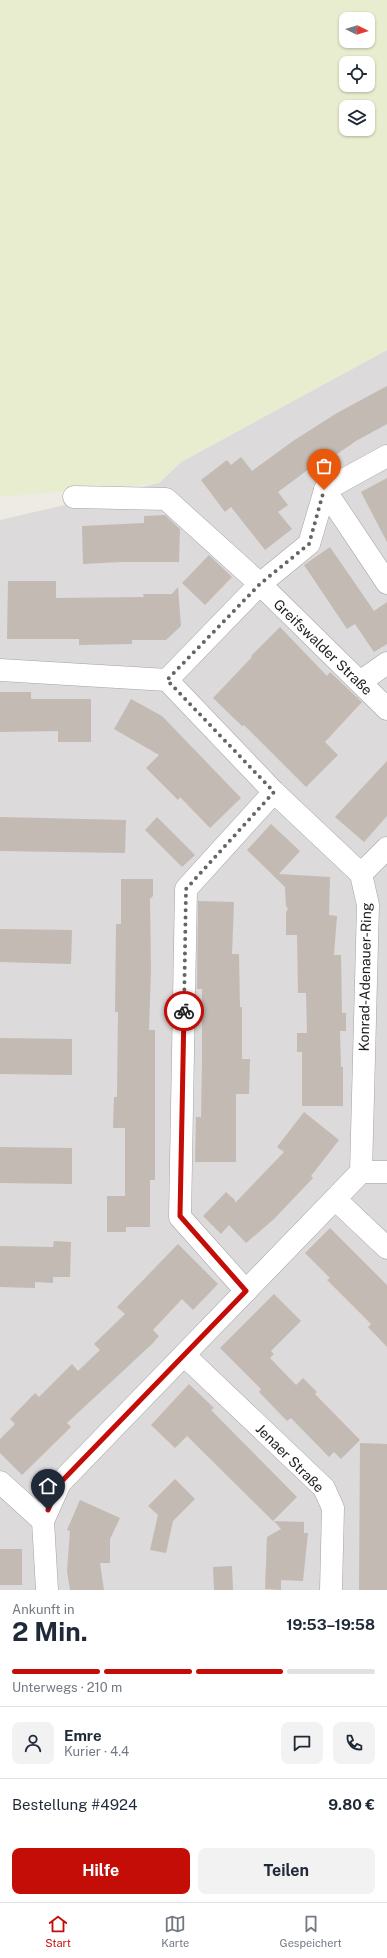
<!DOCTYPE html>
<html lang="de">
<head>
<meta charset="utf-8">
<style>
  body { margin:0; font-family:"Public Sans",sans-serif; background:#f2f2f3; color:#1f2937; height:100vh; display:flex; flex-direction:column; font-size:15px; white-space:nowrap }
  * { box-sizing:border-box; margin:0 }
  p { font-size:13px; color:#747a83 }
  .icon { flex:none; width:22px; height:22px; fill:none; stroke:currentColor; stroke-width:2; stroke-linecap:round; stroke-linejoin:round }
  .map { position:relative; height:1590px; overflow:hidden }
  .side { display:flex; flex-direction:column; background:#fff; flex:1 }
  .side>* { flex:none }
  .needle { width:26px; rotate:95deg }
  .tools { position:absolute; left:339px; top:12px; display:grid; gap:8px }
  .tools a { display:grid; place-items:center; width:36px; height:36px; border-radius:8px; background:#fff; box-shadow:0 1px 3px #0004; font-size:20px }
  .pin { position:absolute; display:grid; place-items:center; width:34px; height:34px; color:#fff; margin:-41px -17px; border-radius:50% 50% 50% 0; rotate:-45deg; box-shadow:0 0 4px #0007 }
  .pin .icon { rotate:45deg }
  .courier { position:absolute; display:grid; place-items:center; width:40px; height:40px; margin:-20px; border:3px solid #c40d07; border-radius:50%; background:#fff; color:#222; box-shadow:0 1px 5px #0007 }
  .head em { font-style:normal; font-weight:700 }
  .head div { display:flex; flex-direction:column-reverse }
  .head { display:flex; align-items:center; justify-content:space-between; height:68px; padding:0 12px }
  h1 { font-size:26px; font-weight:700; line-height:30px }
  .bar { display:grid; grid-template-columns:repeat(4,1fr); gap:6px 4px; align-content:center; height:48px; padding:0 12px }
  .bar i { height:5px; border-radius:3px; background:#e0e1e3 }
  .bar .current { background:#c40d07 }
  .bar p { grid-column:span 4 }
  .line { display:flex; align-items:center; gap:10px; padding:0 12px; border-top:1px solid #e0e1e3 }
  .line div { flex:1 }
  .round { display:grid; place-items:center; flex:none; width:42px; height:42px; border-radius:8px; background:#f2f2f3 }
  .cta { display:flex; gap:8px; margin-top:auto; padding:8px 12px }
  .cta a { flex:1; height:46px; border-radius:8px; background:#c40d07; color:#fff; font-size:16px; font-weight:700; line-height:46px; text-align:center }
  .cta a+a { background:#f2f2f3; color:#1f2937 }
  .tabs { display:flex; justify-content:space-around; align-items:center; height:56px; border-top:1px solid #e0e1e3; background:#fff; font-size:11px; color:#747a83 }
  .tabs a { display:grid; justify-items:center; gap:2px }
  .tabs .current { color:#c40d07 }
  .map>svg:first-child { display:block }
  .residential { fill:#dcdada }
  .farmland { fill:#e9edcf; fill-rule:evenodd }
  .building { fill:#c3bab3 }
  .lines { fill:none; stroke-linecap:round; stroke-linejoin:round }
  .minor-casing { stroke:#a4a4a4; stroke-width:23 }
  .minor { stroke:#fff; stroke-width:22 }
  .done { stroke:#666563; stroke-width:4; stroke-dasharray:0 7.2 }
  .route { stroke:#c40d07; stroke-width:5 }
  .labels { text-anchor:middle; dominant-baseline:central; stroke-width:3; stroke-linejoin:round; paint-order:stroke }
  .street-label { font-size:14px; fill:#1d1d1d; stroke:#fff }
</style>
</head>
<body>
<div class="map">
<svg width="387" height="1590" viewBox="0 0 387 1590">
  <rect width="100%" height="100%" fill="#eeebe4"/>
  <path class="residential" d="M387,350V1590H0V520L159,483L181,462Z"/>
  <path class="farmland" d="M0,0H387V350L181,462L159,483L0,497ZM346,19H368V41H346ZM346,63H368V85H346ZM346,107H368V129H346Z"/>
  <g class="building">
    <path d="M387,386V424L356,441L327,461L325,457L278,492L288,505L278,512L292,529L265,550L231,507L225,512L201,480L227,460L231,465L241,457L252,471L293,441L337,413Z"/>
    <path d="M387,478V542L361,492Z"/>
    <path d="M165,515L180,529L179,562H121L83,564L82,526L144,523V516Z"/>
    <path d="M330,547L374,611L387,602V644L374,652L355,624L347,629L304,565Z"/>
    <path d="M209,555L232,577L205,605L182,583Z"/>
    <path d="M8,581H56V598L144,597L143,594H172L178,587L181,626L166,640H132V644L79,645V639H7Z"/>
    <path d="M280,627L327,676L330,672L362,702L325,742L338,755L306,787L244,725L242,726L213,698L252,657L251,656Z"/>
    <path d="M0,692H31V699H91V742H58V731L0,732Z"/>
    <path d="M131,699L162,716L241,798L210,828L180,797L178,800L146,768L159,755L114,729Z"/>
    <path d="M387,761V816L364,842L335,817Z"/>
    <path d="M0,817L126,820L125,853L0,851Z"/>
    <path d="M157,817L195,855L182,867L145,830Z"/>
    <path d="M271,824L300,851L279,874L330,877L329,915L337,916L334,955H341L342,1013H346V1031H340L341,1067H343V1106H302V1052H297V1033H307L306,993H298L297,935H286V912L288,909L286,906L285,887L247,850Z"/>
    <path d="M121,879H153V896L150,899L151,969L149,1030H155V1180H150V1227H126V1232H107V1196H125V1128H113L114,1097H117L118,1012H115L116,924H121Z"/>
    <path d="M198,901L234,902L232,954H239L240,1007H242V1059H250L249,1094H236V1162H195L196,1117H201L202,1058V989H197Z"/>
    <path d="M0,929L72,930L71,964L0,962Z"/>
    <path d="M0,1038L72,1039V1075L0,1074Z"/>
    <path d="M304,1112L339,1140L311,1176L313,1178L274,1219L246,1243L229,1225L221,1234L203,1216L226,1192L235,1200V1203L284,1152L277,1147Z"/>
    <path d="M0,1147L72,1148V1184L0,1183Z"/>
    <path d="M330,1228L387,1285V1347L368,1327L371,1324L327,1280L330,1278L305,1253Z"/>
    <path d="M54,1241L71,1242L70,1277H53V1283L35,1282V1288L0,1287V1246L53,1247Z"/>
    <path d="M178,1244L218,1284L193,1310L182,1299L153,1330L159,1336L152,1344L67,1423L71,1427L22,1475L0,1453V1439L15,1424L10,1419L35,1393L39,1397L72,1364L78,1371L100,1350L94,1344L125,1314L117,1307Z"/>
    <path d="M274,1294L301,1321L271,1351L274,1354L270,1358L296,1385L303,1378L317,1392L315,1394L360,1440L341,1459L334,1452L329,1457L291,1418L287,1421L259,1392L261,1389L220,1348Z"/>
    <path d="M189,1384L214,1408L211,1410L297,1497L273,1521L187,1436L175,1448L151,1425Z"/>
    <path d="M360,1443L387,1444V1590H359Z"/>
    <path d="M175,1479L195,1499L173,1521L166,1553L150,1550L158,1515L148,1506Z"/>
    <path d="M80,1500L120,1518L110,1539V1563H100L104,1590H70L67,1571L70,1531L67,1530Z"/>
    <path d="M274,1521L304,1522V1533H308L303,1581L281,1580V1590L265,1589L267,1537L281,1529Z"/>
    <rect x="0" y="1549" width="22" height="36"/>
    <path d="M232,1566L233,1590H214L213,1567Z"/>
  </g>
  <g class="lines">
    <g class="minor-casing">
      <g id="minor">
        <path d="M325,490L387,583"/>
        <path d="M74,497L166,499L260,584L387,709"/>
        <path d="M0,670L167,680L274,792L361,874L368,905L361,1172L60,1483L43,1521L47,1590"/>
        <path d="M167,680L260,584L309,544L325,490L387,456"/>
        <path d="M360,682L387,663"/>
        <path d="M361,874L387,848"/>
        <path d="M361,1172H387"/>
        <path d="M335,1199L387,1248"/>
        <path d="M246,1291L180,1217L186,889L274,792"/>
        <path d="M184,1355L324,1488L333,1508L331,1590"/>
        <path d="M0,1482L43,1521"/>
      </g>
    </g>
    <use href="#minor" class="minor"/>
  </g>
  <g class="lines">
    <path class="done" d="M184,1011L186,889L274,792L167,680L260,584L309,544L324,490"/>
    <path class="route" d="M48,1510L60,1483L246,1291L180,1216L184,1011"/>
  </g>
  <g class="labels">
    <g class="street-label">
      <text transform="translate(323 647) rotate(44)">Greifswalder Straße</text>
      <text transform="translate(365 977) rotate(-89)">Konrad-Adenauer-Ring</text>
      <text transform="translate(290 1458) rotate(45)">Jenaer Straße</text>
    </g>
  </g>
</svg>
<div class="tools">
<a><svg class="needle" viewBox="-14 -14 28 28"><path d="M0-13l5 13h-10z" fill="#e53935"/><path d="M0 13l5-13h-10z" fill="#747a83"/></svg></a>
<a><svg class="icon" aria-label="locate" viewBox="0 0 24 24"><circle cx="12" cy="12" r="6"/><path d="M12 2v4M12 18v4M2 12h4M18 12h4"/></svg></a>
<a><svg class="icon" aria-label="layers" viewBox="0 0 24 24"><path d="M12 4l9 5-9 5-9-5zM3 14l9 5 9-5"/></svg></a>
</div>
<div class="pin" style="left:324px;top:490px;background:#ea580c"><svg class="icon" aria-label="bag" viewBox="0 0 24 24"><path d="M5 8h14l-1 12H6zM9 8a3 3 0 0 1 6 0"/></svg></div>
<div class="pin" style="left:48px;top:1510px;background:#1f2937"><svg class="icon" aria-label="home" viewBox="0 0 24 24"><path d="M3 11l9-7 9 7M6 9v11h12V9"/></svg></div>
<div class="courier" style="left:184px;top:1011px"><svg class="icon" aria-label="bike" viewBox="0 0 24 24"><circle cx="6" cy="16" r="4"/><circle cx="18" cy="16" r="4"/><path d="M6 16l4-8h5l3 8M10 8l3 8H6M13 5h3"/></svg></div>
</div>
<section class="side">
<div class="head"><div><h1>2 Min.</h1><p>Ankunft in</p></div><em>19:53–19:58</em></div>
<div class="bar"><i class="current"></i><i class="current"></i><i class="current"></i><i></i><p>Unterwegs · 210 m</p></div>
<div class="line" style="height:72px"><a class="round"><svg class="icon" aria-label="person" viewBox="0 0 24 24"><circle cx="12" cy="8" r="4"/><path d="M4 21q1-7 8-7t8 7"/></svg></a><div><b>Emre</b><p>Kurier · 4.4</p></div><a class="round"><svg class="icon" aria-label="chat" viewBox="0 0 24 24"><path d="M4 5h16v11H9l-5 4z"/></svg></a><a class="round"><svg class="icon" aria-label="phone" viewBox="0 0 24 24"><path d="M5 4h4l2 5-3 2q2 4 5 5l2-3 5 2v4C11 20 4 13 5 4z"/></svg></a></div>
<div class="line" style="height:52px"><div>Bestellung #4924</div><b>9.80 €</b></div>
<div class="cta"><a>Hilfe</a><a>Teilen</a></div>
</section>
<nav class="tabs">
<a class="current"><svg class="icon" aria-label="home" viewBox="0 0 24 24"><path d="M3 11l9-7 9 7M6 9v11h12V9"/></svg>Start</a>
<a><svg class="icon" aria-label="map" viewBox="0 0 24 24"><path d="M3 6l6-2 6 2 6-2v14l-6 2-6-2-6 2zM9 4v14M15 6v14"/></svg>Karte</a>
<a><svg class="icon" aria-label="saved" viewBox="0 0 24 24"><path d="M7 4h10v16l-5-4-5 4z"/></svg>Gespeichert</a>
</nav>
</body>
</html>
